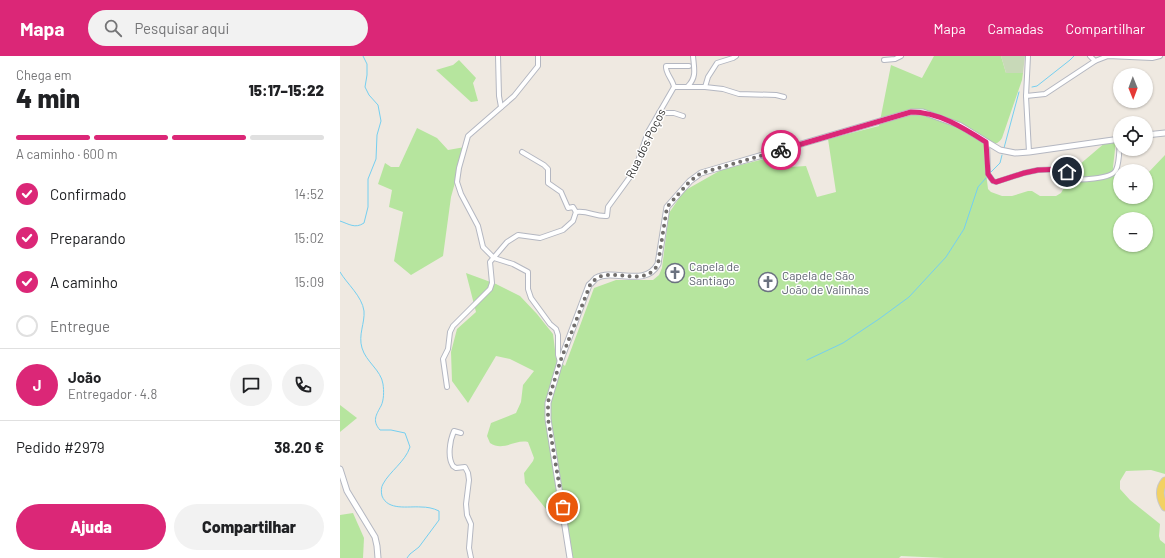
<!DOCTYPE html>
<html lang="pt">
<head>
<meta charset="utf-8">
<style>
  body { margin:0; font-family:Barlow,sans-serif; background:#f2f2f2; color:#202124; height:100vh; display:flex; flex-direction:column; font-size:15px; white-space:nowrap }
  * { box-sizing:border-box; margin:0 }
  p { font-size:13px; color:#757577 }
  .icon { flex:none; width:22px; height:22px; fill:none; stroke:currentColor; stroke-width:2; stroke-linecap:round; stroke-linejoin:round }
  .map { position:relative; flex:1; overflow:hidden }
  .sheet { display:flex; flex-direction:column; background:#fff; width:340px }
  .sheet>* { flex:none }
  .needle { width:26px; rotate:179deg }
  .fabs { position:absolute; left:773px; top:12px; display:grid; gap:8px }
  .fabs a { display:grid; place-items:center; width:40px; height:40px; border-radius:50%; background:#fff; box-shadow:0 1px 3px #0004; font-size:20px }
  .pin { position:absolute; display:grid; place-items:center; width:34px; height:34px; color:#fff; margin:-17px; border:2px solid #fff; border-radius:50%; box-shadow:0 1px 4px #0007 }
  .courier { position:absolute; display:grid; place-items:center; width:40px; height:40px; margin:-20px; border:3px solid #db2777; border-radius:50%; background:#fff; color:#222; box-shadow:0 1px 5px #0007 }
  .headline em { font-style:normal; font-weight:800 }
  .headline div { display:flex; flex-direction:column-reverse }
  .headline { display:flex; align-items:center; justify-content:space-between; height:68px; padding:0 16px }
  h1 { font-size:26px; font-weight:800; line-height:30px }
  .bar { display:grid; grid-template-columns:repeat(4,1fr); gap:6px 4px; align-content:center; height:48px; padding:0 16px }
  .bar i { height:5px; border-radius:3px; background:#e0e0e0 }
  .bar .current { background:#db2777 }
  .bar p { grid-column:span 4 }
  .line { display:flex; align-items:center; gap:10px; padding:0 16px; border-top:1px solid #e0e0e0 }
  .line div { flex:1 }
  .round { display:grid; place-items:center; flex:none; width:42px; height:42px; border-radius:21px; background:#f2f2f2 }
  ol { padding:0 16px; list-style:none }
  li { display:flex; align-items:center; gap:12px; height:44px }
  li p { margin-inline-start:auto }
  li .icon { padding:4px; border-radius:50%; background:#db2777; color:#fff; stroke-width:4 }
  li:last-child { color:#757577 }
  li i { width:22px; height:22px; border:2px solid #e0e0e0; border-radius:50% }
  .button { display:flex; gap:8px; margin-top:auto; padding:8px 16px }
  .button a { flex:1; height:46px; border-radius:24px; background:#db2777; color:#fff; font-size:16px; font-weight:800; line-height:46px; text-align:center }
  .button a+a { background:#f2f2f2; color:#202124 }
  header { display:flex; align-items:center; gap:24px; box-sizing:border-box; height:56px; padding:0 20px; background:#db2777; color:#fff }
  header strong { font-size:19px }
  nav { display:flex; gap:22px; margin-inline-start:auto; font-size:14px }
  .search { width:280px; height:36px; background:#f2f2f2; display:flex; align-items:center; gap:10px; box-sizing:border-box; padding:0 14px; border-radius:22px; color:#757577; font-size:15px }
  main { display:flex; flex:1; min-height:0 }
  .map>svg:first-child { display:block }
  .green { fill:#b6e59e; fill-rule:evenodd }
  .cemetery { fill:#c8d9b8 }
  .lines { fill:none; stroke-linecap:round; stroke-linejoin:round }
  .stream { stroke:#75cff0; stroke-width:1 }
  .minor-casing { stroke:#b4b7c1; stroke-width:6 }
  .tertiary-casing { stroke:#b4b7c1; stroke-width:7 }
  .primary-casing { stroke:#c9c9c9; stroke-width:9 }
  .minor { stroke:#fff; stroke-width:4 }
  .tertiary { stroke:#fff; stroke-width:5 }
  .primary { stroke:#f2d163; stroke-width:7 }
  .done { stroke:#726f6d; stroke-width:4; stroke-dasharray:0 7.2 }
  .route { stroke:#db2777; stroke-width:5 }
  .labels { text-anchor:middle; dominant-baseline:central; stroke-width:3; stroke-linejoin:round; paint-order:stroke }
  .street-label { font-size:12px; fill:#2e2e2e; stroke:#fff }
  .worship-label { font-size:12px; fill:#5b616d; stroke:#fff; text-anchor:start }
</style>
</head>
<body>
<header>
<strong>Mapa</strong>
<div class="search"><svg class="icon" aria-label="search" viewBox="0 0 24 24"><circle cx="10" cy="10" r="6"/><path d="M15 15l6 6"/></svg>Pesquisar aqui</div>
<nav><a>Mapa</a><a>Camadas</a><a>Compartilhar</a></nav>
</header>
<main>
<section class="sheet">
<div class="headline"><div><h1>4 min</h1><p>Chega em</p></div><em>15:17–15:22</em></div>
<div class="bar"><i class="current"></i><i class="current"></i><i class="current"></i><i></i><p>A caminho · 600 m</p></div>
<ol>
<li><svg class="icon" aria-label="check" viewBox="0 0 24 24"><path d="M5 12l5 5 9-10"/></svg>Confirmado<p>14:52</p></li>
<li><svg class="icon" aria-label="check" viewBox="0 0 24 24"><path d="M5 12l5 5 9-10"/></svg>Preparando<p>15:02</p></li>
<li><svg class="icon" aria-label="check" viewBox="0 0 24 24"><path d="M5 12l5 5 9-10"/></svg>A caminho<p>15:09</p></li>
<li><i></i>Entregue</li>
</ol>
<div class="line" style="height:72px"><b class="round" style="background:#db2777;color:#fff">J</b><div><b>João</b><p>Entregador · 4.8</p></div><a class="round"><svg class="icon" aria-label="chat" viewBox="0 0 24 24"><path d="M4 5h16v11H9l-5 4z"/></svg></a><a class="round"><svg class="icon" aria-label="phone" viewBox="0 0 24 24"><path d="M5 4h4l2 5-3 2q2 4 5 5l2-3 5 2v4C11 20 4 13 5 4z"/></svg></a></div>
<div class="line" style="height:52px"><div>Pedido #2979</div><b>38.20 €</b></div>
<div class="button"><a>Ajuda</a><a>Compartilhar</a></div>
</section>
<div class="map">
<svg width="825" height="502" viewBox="0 0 825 502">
  <rect width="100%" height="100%" fill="#efe9e1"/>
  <g class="green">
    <path d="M594,0H661L666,17H683L682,24L662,82C657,91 647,86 644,99L648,133L651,136L662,140H672L688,135H692L700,140H716L721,137L725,130L734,122L739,109L766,86L776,85L773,111L775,118L780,120V141H806V119L825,99V418L811,414L786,415L780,425V433L790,444L820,468L819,480L820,484L825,488V502H605L561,500L559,502H232L214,390L225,467L206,453L185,427L184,417L193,405L194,402L188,386C175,383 163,396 150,387L147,380L151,367L176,357L181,346L183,329L194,315L170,303L156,300L128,347L112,325L111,296L117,273L136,256L126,217L156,228L180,240L197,258L213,278L216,302L225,310L254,232L276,224H313L319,219L322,212L329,157L344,135L381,114L432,101L435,112L466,110L477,141L496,136L488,83L539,70L551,9L582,22ZM780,163H806V189H780Z"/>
    <path d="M119,4L136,22L133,27L138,45L131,46L96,14L113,9Z"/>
    <path d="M77,72L97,82L108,94L125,91L111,141L103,200L71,219L54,205L63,156L49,151L52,134L38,128L45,107L51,111H59Z"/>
    <path d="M0,349L17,362L0,376Z"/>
    <path d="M13,457L24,482L23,502H0V459Z"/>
  </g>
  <path class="cemetery" d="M661,0H685L683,17H666Z"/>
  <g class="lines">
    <g class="stream">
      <path d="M692,31L697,30L730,4L734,0"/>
      <path d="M664,92L679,36"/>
      <path d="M650,117L660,107L662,99"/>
      <path d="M0,165C9,168 15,173 24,167L28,151V123L36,103L37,79L41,65L38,49L29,39L25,31L27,19V8L23,0"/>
      <path d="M0,216C7,228 22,240 24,255C25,267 18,279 22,292C26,306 41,314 43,328C44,335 44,344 41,350C36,359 32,365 40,374H51L65,377L70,391C65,406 50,415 43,428C41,431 41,436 42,440C48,455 68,450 81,451C87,451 93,452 99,455V464L79,491L70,498L67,502"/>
      <path d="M467,304L503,287L539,263L569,241L606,201L624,173L638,131L646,122"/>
    </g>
    <g class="minor-casing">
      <g id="minor">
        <path d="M158,0L159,40L161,51"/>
        <path d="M198,0V10L174,40L128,80L119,112L117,126L121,138L138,170L143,191L154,202L173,208L188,216V233L191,242L210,268L216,273L218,279V299L220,306"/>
        <path d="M688,0L686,40L689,96"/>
        <path d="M750,0L755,5"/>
        <path d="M544,4L555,3L561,0"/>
        <path d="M348,30C357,21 354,12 353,0"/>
        <path d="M334,31C333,24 325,17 326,10H349"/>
        <path d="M365,31L368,21L377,7L393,2L396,0"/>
        <path d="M686,40L705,38L755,5L768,0L812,2L820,0"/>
        <path d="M319,57H334L343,60"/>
        <path d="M647,86L648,118L653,125L656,126L684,117L698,114L724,113L727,116L729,122C737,125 772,123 776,114C780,105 779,93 780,83"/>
        <path d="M182,96L204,109L208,113V127L221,136L228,152L233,151L236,156"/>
        <path d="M107,331L103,303L108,293L110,276L113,270L150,233L152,227L150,206L167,186L178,179L200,182L223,174L233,165L236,156C248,154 255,161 267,160L268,151L295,114L308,76L334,31H365L383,33L399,38L436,39L444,41"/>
        <path d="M121,377L114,375C110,384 107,401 113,410L116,412L125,411L128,417L129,424L126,448L127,459L131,468L129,492L131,502"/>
      </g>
    </g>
    <g class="tertiary-casing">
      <g id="tertiary">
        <path d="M806,79L825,77"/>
        <path d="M0,413L7,435L35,481L37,490L38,502"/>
        <path d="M230,502L208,363V347L220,306L249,229C252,227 254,224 256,222C275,212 305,232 318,208L327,151L350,125L361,117L571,56H583L619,69L660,94L675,97L689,96L780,83"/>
      </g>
    </g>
    <g class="primary-casing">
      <path id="primary" d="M825,425C818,433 820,443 825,451"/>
    </g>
    <use href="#minor" class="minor"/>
    <use href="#tertiary" class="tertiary"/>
    <use href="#primary" class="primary"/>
  </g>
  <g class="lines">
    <path class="done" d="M223,451L208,363V346L220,306L250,229C252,227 254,224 257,222C275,212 306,232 318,208L327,151L350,125L361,117L441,94"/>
    <path class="route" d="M441,94L571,56C599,56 624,72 646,86L648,118L653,125L656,126L684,117L698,114L724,113L727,116"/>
  </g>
  <defs>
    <g id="church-ring" transform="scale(1)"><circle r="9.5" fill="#fff" stroke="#6b7280" stroke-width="1.5"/><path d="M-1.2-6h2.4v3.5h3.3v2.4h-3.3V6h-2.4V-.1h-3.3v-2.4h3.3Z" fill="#6b7280"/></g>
  </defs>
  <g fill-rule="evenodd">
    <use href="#church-ring" x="335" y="217"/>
    <use href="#church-ring" x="428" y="226"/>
  </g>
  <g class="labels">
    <g class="street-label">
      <text transform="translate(305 87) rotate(-64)">Rua dos Poços</text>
    </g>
    <g class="worship-label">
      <text x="349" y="210">Capela de<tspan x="349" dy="14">Santiago</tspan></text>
      <text x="442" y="219">Capela de São<tspan x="442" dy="14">João de Valinhas</tspan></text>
    </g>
  </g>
</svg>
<div class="fabs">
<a><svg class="needle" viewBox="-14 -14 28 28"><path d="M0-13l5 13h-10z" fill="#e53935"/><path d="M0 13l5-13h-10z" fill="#757577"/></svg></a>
<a><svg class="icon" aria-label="locate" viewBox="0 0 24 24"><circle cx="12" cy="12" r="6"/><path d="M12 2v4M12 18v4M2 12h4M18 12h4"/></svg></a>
<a>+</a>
<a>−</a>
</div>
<div class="pin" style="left:223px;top:451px;background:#ea580c"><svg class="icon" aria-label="bag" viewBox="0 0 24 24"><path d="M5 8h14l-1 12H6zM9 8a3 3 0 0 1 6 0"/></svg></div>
<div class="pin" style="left:727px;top:116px;background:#1f2937"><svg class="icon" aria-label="home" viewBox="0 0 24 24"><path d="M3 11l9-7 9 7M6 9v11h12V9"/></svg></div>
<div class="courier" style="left:441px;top:94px"><svg class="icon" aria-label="bike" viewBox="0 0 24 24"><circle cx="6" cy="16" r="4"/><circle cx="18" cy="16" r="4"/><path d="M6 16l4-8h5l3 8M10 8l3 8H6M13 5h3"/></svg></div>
</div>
</main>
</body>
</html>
